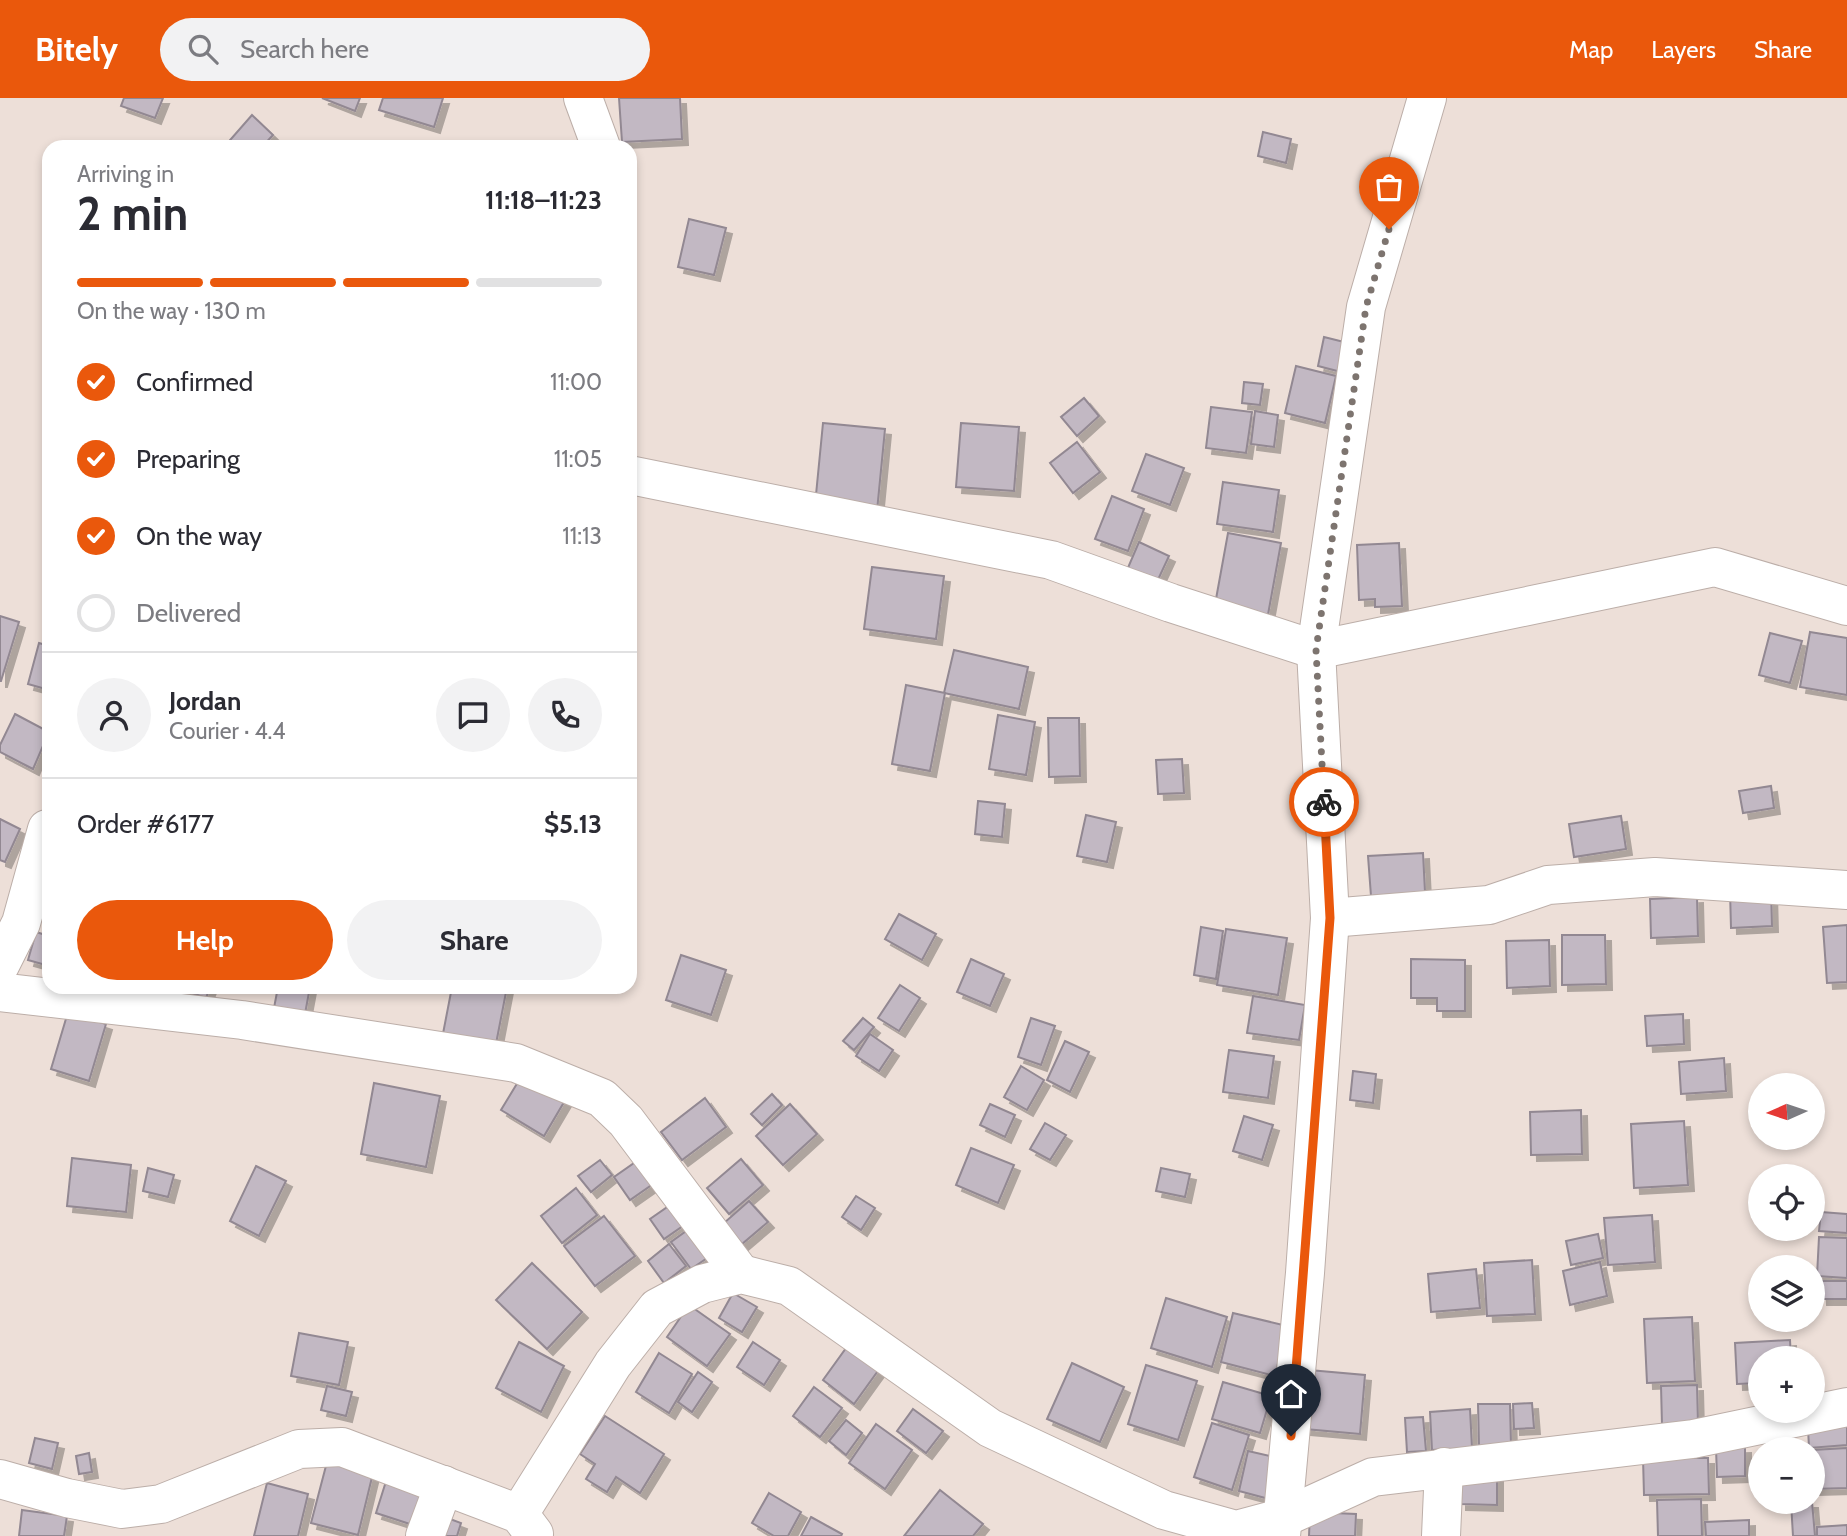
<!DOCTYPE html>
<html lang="en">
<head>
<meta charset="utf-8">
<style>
  body { margin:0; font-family:Cabin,sans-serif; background:#f2f2f3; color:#2b2b33; height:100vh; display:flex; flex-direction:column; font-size:26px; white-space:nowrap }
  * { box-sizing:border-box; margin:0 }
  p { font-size:23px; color:#7c7c81 }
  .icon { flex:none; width:38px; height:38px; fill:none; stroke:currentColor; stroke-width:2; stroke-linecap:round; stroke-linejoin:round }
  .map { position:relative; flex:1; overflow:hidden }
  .side { position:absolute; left:42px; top:42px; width:595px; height:854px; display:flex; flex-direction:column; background:#fff; border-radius:21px; box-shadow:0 4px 10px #0003 }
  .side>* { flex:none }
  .needle { width:46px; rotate:267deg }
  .buttons { position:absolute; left:1748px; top:975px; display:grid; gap:14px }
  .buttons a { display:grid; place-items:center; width:77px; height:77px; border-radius:50%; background:#fff; box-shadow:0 4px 10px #0003; font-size:35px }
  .pin { position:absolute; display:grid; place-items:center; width:60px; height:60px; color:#fff; margin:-72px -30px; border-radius:50% 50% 50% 0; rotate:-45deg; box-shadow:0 0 7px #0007 }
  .pin .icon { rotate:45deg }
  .courier { position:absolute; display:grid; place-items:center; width:70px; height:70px; margin:-35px; border:5px solid #ea580c; border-radius:50%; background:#fff; color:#222; box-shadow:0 2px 9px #0007 }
  .summary em { font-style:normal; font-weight:700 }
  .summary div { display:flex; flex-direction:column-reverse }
  .summary { display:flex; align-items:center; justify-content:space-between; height:119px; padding:0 35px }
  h1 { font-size:46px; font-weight:700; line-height:52px }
  .bar { display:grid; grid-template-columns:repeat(4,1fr); gap:10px 7px; align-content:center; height:84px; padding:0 35px }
  .bar i { height:9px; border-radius:5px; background:#e1e1e2 }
  .bar .current { background:#ea580c }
  .bar p { grid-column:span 4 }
  .line { display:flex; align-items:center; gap:18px; padding:0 35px; border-top:2px solid #e1e1e2 }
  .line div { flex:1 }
  .round { display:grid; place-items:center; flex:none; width:74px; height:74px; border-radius:37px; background:#f2f2f3 }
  ol { padding:0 35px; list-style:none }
  li { display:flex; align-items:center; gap:21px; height:77px }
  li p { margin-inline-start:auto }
  li .icon { padding:7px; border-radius:50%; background:#ea580c; color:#fff; stroke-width:4 }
  li:last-child { color:#7c7c81 }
  li i { width:38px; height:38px; border:4px solid #e1e1e2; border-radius:50% }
  .primary-button { display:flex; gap:14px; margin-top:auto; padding:14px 35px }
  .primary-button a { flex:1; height:80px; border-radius:42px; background:#ea580c; color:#fff; font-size:28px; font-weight:700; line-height:80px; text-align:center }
  .primary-button a+a { background:#f2f2f3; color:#2b2b33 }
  header { display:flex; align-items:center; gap:42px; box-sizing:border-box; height:98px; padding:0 35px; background:#ea580c; color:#fff }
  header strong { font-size:33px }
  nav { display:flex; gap:38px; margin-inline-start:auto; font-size:24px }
  .search { width:490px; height:63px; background:#f2f2f3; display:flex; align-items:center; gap:18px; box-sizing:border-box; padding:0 24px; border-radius:38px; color:#7c7c81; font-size:26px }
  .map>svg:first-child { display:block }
  .building { fill:#c2b8c3; stroke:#928892; stroke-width:2; filter:url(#shadow) }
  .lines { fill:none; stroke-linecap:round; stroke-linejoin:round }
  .minor-casing { stroke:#bcaea8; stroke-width:40 }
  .minor { stroke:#fff; stroke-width:38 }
  .done { stroke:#7d746f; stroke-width:7; stroke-dasharray:0 12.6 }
  .route { stroke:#ea580c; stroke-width:9 }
</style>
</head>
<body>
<header>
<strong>Bitely</strong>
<div class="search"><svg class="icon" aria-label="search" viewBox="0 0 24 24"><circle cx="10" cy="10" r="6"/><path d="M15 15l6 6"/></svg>Search here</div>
<nav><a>Map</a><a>Layers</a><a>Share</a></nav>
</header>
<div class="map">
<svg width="1847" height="1438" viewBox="0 0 1847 1438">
  <defs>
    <filter id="shadow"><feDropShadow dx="6" dy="6" stdDeviation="0" flood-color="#0004"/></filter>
  </defs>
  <rect width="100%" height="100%" fill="#eddfd8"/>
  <g class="building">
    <path d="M124,0H163L155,20L121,8Z"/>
    <path d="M322,0H360L355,13Z"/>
    <path d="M383,0H443L434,29L379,12Z"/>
    <path d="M619,0H680L682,41L622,44Z"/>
    <path d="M252,17L273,37L262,49H224Z"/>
    <path d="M1263,34L1291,41L1286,65L1258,58Z"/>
    <path d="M689,121L726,130L714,177L678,169Z"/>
    <path d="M1324,239L1352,246L1345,275L1318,268Z"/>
    <path d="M1296,268L1336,278L1325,325L1285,315Z"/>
    <path d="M1244,284L1263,286L1260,307L1242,305Z"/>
    <path d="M1084,300L1099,318L1077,338L1061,319Z"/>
    <path d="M1211,309L1252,314L1246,355L1206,350Z"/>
    <path d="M1255,313L1278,317L1274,349L1251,346Z"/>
    <path d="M823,325L885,331L877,413L815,407Z"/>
    <path d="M961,325L1019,329L1014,393L956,389Z"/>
    <path d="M1077,344L1100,374L1073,395L1050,365Z"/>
    <path d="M1146,356L1184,370L1170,407L1132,393Z"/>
    <path d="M1223,384L1279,392L1273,434L1217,426Z"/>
    <path d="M1112,398L1144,411L1128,453L1095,441Z"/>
    <path d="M1228,435L1281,445L1267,522L1214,512Z"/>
    <path d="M1139,444L1169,458L1156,486L1127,472Z"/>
    <path d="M1399,445L1402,508L1375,509V501L1359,502L1357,447Z"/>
    <path d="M872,469L944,478L936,541L864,531Z"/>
    <path d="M0,518L19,524L1,583H0Z"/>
    <path d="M1810,534L1847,540V597L1800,589Z"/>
    <path d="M1770,535L1802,543L1790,585L1759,577Z"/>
    <path d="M39,545L49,548V592L28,586Z"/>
    <path d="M954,552L1028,569L1019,611L944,595Z"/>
    <path d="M906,587L945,595L930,673L892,666Z"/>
    <path d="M15,616L49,634L33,671L0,654V647Z"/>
    <path d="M998,617L1035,624L1026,677L989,671Z"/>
    <path d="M1048,620H1079L1080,678L1049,679Z"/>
    <path d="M1182,661L1184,695L1158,696L1156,662Z"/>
    <path d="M1771,688L1774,710L1743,715L1739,693Z"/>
    <path d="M978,703L1005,706L1002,739L975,736Z"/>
    <path d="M1086,717L1116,724L1107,764L1077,758Z"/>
    <path d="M1621,718L1626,751L1574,759L1569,726Z"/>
    <path d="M0,721L20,731L5,764L0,762Z"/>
    <path d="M1423,755L1425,794L1371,798L1368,758Z"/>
    <path d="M1771,791L1772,828L1731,830L1730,793Z"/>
    <path d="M1697,799L1698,838L1651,840L1650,801Z"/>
    <path d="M899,816L936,836L922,862L885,841Z"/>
    <path d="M1847,827V884L1827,885L1823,829Z"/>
    <path d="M1201,829L1223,833L1216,881L1194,877Z"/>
    <path d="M1226,831L1287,840L1278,897L1217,887Z"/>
    <path d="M36,834L49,838V868L28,862Z"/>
    <path d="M1562,837H1605L1606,886L1562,887Z"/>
    <path d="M1549,842L1550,888L1507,890L1506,843Z"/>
    <path d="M681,857L726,872L711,917L666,902Z"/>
    <path d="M971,861L1004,876L990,908L957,894Z"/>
    <path d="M1411,861L1465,862V913H1437V900H1411Z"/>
    <path d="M900,887L920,900L899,933L878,920Z"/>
    <path d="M174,889H210L206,900Z"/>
    <path d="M278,889H310L304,921L273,915Z"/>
    <path d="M452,889H507L494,956L441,946Z"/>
    <path d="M1253,898L1305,907L1299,942L1247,935Z"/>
    <path d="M68,914L106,926L89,983L51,971Z"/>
    <path d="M1683,916L1684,946L1647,948L1645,918Z"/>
    <path d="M863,920L874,929L854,952L843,943Z"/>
    <path d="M1031,920L1055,928L1041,967L1018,959Z"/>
    <path d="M870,936L893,952L879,973L856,958Z"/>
    <path d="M1065,943L1089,954L1070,994L1047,982Z"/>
    <path d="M1229,952L1274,958L1268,1000L1223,994Z"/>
    <path d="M1724,960L1726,993L1681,996L1679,964Z"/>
    <path d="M1021,968L1044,982L1027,1012L1004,999Z"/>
    <path d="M1353,973L1376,976L1373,1005L1350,1002Z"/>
    <path d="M524,974L567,999L544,1038L501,1012Z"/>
    <path d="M374,985L440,998L426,1069L361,1056Z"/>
    <path d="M772,996L782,1007L762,1027L751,1016Z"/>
    <path d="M705,1000L726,1029L682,1062L661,1034Z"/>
    <path d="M790,1006L817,1036L783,1067L756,1038Z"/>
    <path d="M990,1006L1015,1017L1005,1039L980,1027Z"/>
    <path d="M1581,1012L1582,1056L1531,1057L1530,1014Z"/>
    <path d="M1244,1018L1273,1027L1262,1062L1233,1053Z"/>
    <path d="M1684,1023L1688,1087L1634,1090L1631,1026Z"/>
    <path d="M1045,1025L1066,1037L1050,1062L1030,1051Z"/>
    <path d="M971,1050L1014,1067L998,1105L956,1087Z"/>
    <path d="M647,1056L663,1079L630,1102L614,1079Z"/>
    <path d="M72,1060L131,1067L126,1114L67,1108Z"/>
    <path d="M741,1061L763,1087L729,1116L707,1090Z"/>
    <path d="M600,1062L612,1077L591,1094L578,1078Z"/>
    <path d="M256,1068L286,1083L259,1138L230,1123Z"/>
    <path d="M148,1070L174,1077L168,1099L143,1093Z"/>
    <path d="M1161,1070L1190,1076L1185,1099L1156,1093Z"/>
    <path d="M576,1090L597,1117L562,1145L541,1118Z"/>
    <path d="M856,1098L875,1110L861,1132L842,1119Z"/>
    <path d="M676,1103L690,1123L664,1141L650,1121Z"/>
    <path d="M749,1103L768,1124L742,1146L724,1125Z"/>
    <path d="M1821,1114L1847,1116V1135L1819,1133Z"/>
    <path d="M1652,1117L1655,1164L1608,1167L1604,1120Z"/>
    <path d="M604,1118L635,1158L595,1188L564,1148Z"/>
    <path d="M696,1126L716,1154L691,1171L671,1144Z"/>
    <path d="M1598,1136L1603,1160L1571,1167L1566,1143Z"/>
    <path d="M1819,1139L1847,1140V1180L1817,1178Z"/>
    <path d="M669,1146L686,1168L664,1185L648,1163Z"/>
    <path d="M1532,1162L1535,1216L1487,1218L1484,1165Z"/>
    <path d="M1600,1164L1607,1198L1570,1207L1563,1173Z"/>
    <path d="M532,1165L582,1214L547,1251L496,1202Z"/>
    <path d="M1476,1171L1480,1210L1431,1214L1428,1176Z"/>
    <path d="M1820,1183H1847V1201H1821Z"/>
    <path d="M733,1195L757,1209L742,1234L719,1220Z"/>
    <path d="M1166,1200L1227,1219L1212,1269L1151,1250Z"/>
    <path d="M689,1207L730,1236L707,1268L667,1239Z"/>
    <path d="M1233,1215L1287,1228L1275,1278L1221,1264Z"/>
    <path d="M1692,1219L1695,1283L1647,1285L1644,1221Z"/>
    <path d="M299,1235L348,1244L339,1287L291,1278Z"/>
    <path d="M1790,1242L1791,1260H1760V1285L1737,1286L1735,1245Z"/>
    <path d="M519,1244L564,1268L541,1314L496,1290Z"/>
    <path d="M753,1244L780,1262L764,1287L737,1269Z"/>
    <path d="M849,1246L880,1270L854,1306L823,1282Z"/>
    <path d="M659,1255L692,1276L669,1315L636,1294Z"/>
    <path d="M1072,1265L1124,1289L1100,1344L1047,1321Z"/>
    <path d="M1146,1267L1197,1283L1178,1342L1128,1326Z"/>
    <path d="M1309,1272L1365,1277L1360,1336L1305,1331Z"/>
    <path d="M698,1274L712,1284L692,1314L678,1304Z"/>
    <path d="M1223,1284L1271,1298L1260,1335L1212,1321Z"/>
    <path d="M1697,1287L1698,1326L1662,1327L1661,1288Z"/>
    <path d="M327,1288L352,1294L346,1318L321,1312Z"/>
    <path d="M814,1289L842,1310L820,1339L793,1318Z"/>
    <path d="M1532,1305L1534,1330L1514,1331L1513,1306Z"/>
    <path d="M1478,1306H1510L1511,1348H1479Z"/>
    <path d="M913,1311L943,1333L926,1355L897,1333Z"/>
    <path d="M1470,1311L1472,1350L1432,1352L1430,1314Z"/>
    <path d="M605,1318L664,1356L640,1395L616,1379L607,1394L586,1381L595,1366L580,1356Z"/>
    <path d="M1423,1319L1426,1353L1407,1354L1405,1320Z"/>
    <path d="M846,1322L862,1335L846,1357L829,1343Z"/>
    <path d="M1212,1325L1249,1337L1232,1392L1194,1379Z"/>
    <path d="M876,1326L912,1352L885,1391L849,1365Z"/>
    <path d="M1847,1327V1347L1809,1350L1808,1330Z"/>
    <path d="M35,1340L58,1345L52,1371L29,1365Z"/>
    <path d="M1745,1349V1378L1717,1379L1716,1350Z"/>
    <path d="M1847,1350V1390L1813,1391V1352Z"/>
    <path d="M1248,1353L1279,1360L1269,1401L1239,1393Z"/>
    <path d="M89,1355L92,1374L79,1376L76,1358Z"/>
    <path d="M1643,1360H1708L1709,1396L1644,1397Z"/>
    <path d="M327,1364L373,1375L358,1437L311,1425Z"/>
    <path d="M1460,1375H1497V1407L1460,1406Z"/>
    <path d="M388,1377L425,1389L413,1427L376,1415Z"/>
    <path d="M267,1385L308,1396L298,1438H254Z"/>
    <path d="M940,1392L983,1426L973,1438H904Z"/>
    <path d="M769,1395L801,1414L788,1438H774L752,1425Z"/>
    <path d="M1701,1401L1702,1438H1658L1657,1402Z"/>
    <path d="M1791,1404H1812L1815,1438H1793Z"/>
    <path d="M22,1412L67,1418L64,1438H19Z"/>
    <path d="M1310,1414L1356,1416L1355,1438H1309Z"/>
    <path d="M442,1418L461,1425L457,1438H434Z"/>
    <path d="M811,1419L842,1436L841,1438H801Z"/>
    <path d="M1749,1422V1438H1706L1705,1424Z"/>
    <path d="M1847,1427V1438H1817V1429Z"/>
  </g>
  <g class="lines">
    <g class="minor-casing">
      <g id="minor">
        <path d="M583,0L601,49"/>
        <path d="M630,377L1051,462L1171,505L1316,552L1715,469L1847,508"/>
        <path d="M1330,820L1489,807L1548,787L1655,779L1847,792"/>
        <path d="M0,867L21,825L47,731"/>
        <path d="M0,894L242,922L516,965L602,1000L626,1023L741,1176"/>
        <path d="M0,1381L67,1400L122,1411L161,1406L299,1351L342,1349L519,1416L534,1436"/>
        <path d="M519,1416L613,1266L657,1210L702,1186L741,1176L789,1188L990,1330L1164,1412L1236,1432L1285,1419L1373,1379L1693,1341L1847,1309"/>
        <path d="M425,1438L444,1387"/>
        <path d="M1281,1438L1305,1175L1330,820L1316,552L1366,209L1427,0"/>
        <path d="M1441,1438L1444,1369"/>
      </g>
    </g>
    <use href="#minor" class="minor"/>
  </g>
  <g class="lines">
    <path class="done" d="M1324,704L1316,552L1366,209L1389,131"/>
    <path class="route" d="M1291,1338L1330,820L1324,704"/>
  </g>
</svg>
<div class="buttons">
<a><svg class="needle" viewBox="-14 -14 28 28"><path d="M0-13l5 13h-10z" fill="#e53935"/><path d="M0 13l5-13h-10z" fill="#7c7c81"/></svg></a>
<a><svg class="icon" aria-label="locate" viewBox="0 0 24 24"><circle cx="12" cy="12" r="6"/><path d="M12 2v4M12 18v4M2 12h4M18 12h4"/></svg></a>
<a><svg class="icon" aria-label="layers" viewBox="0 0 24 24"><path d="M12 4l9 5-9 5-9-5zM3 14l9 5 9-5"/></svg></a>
<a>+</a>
<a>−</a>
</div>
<div class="pin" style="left:1389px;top:131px;background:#ea580c"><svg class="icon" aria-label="bag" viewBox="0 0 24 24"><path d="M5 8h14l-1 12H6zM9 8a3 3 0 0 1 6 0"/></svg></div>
<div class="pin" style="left:1291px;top:1338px;background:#1f2937"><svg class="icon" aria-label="home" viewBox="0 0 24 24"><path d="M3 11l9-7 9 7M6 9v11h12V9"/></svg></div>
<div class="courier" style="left:1324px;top:704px"><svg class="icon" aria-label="bike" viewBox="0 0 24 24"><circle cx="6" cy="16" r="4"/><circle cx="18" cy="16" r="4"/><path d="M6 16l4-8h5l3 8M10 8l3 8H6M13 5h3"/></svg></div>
<section class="side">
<div class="summary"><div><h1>2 min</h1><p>Arriving in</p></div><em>11:18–11:23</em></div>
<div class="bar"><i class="current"></i><i class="current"></i><i class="current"></i><i></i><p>On the way · 130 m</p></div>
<ol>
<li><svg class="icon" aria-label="check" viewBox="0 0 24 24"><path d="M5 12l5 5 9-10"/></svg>Confirmed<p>11:00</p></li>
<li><svg class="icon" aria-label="check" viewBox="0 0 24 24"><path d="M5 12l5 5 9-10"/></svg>Preparing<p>11:05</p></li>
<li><svg class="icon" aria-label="check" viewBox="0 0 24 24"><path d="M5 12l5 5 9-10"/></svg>On the way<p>11:13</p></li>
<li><i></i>Delivered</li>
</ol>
<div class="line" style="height:126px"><a class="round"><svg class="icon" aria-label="person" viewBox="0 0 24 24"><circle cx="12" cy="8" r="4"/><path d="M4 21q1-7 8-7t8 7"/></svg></a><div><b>Jordan</b><p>Courier · 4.4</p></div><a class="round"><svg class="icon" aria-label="chat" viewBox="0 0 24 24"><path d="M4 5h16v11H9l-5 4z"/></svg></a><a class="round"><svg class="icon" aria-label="phone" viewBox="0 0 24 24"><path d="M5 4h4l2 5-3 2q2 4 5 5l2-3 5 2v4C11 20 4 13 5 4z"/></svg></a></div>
<div class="line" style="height:91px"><div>Order #6177</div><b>$5.13</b></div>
<div class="primary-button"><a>Help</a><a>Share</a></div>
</section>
</div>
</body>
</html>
